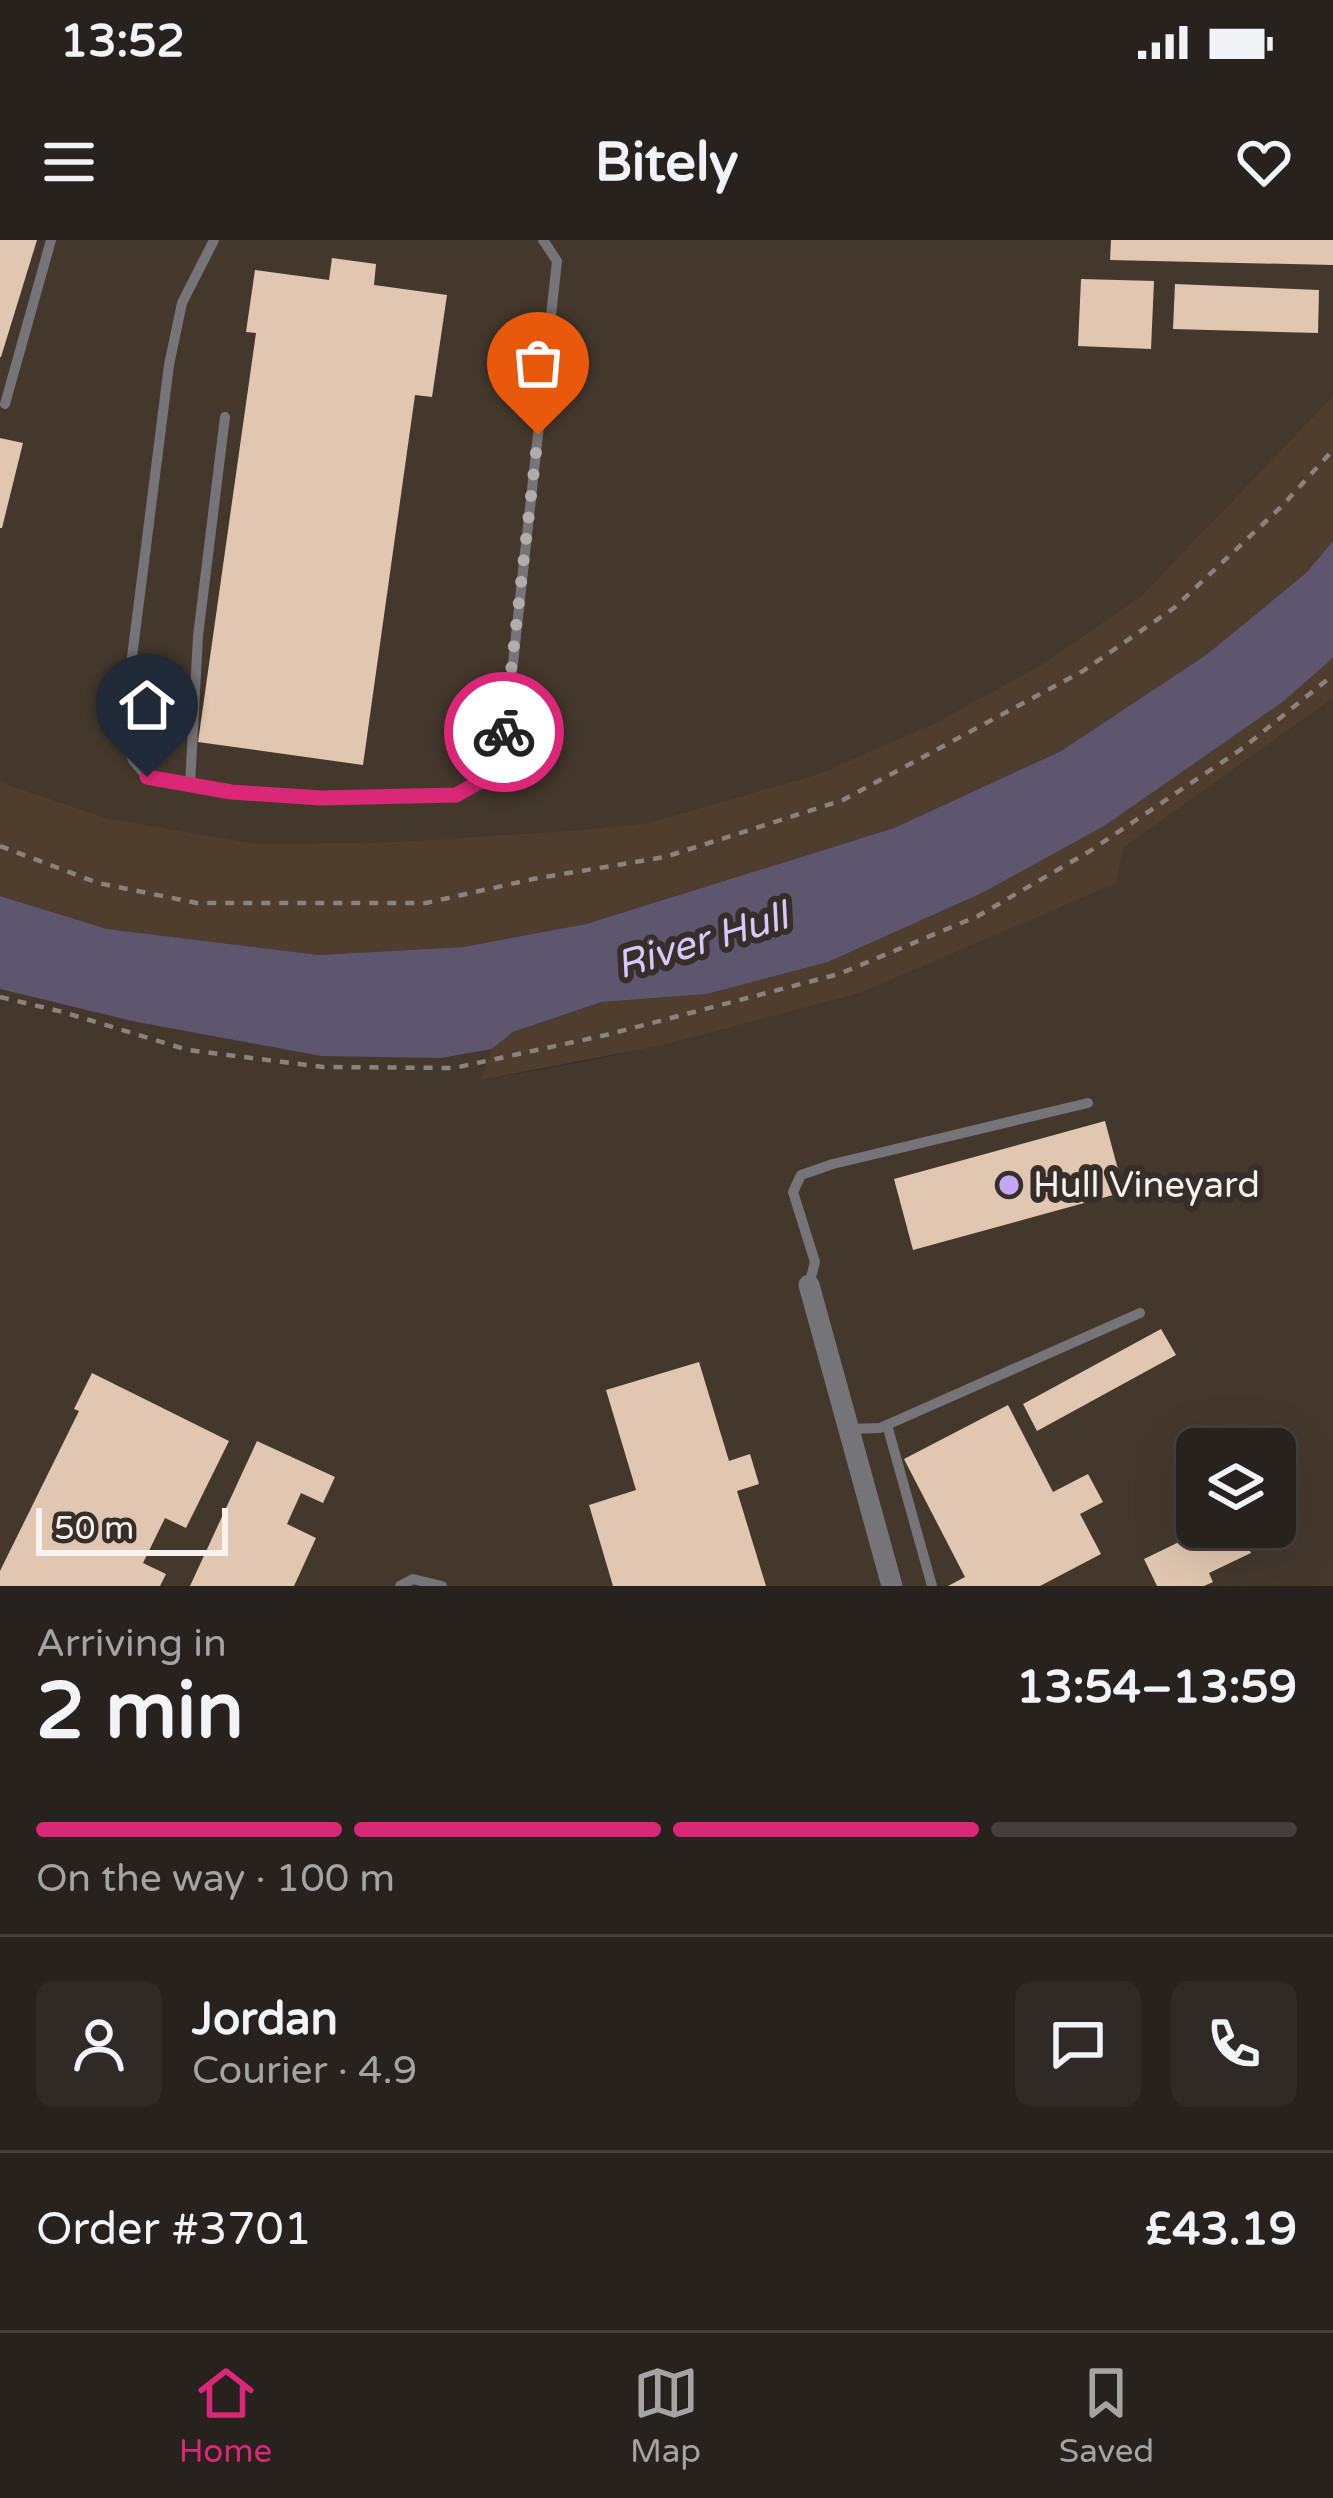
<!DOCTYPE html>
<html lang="en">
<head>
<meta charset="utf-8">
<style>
  body { margin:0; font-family:"Varela Round",sans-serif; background:#302a27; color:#f1f3f6; height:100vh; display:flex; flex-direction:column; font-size:45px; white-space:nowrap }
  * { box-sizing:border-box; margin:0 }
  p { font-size:39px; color:#a5a4a4 }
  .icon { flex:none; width:66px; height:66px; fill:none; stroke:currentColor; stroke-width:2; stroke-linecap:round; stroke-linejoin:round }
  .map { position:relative; height:1346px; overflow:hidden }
  .sheet { display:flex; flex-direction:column; background:#28221e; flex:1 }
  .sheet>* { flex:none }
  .buttons { position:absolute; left:1176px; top:1188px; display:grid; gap:24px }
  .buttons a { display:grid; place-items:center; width:120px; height:120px; border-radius:18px; background:#28221e; box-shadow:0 12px 48px #0002,0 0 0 3px #443f3c; font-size:60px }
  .scale { position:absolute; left:36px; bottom:30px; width:192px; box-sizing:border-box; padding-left:12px; border:6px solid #f7f2ee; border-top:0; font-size:33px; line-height:42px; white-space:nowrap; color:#f7f2ee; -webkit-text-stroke:9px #362e28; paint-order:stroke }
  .pin { position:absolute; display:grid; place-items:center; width:102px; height:102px; color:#fff; margin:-123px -51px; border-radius:50% 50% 50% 0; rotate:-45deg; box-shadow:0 0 12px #0007 }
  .pin .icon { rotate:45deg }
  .courier { position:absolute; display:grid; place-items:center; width:120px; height:120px; margin:-60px; border:9px solid #db2777; border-radius:50%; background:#fff; color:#222; box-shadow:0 3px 15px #0007 }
  .head em { font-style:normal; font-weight:700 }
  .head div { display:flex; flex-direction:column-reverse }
  .head { display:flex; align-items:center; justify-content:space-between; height:204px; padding:0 36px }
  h1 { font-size:78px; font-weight:700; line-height:90px }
  .bar { display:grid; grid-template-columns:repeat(4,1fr); gap:18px 12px; align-content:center; height:144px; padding:0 36px }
  .bar i { height:15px; border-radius:9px; background:#443f3c }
  .bar .selected { background:#db2777 }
  .bar p { grid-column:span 4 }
  .line { display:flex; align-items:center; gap:30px; padding:0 36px; border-top:3px solid #443f3c }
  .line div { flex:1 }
  .round { display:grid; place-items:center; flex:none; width:126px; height:126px; border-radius:18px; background:#302a27 }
  .status { display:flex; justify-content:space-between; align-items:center; height:84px; padding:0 60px; background:#28221e; direction:ltr }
  .status svg { height:33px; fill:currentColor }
  header { display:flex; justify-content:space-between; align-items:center; height:156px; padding:0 36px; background:#28221e; font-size:54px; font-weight:700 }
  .menu { display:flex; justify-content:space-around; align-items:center; height:168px; border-top:3px solid #443f3c; background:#28221e; font-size:33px; color:#a5a4a4 }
  .menu a { display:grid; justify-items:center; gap:6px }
  .menu .selected { color:#db2777 }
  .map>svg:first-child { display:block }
  .built { fill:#44382d; fill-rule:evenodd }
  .green { fill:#4f3d2d }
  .water { fill:#5e556f }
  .building { fill:#e1c7b1 }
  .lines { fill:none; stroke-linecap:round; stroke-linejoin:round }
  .path { stroke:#89827d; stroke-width:4.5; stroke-dasharray:9 9; stroke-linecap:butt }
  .service { stroke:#757479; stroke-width:10 }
  .minor { stroke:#757479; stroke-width:21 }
  .done { stroke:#b3ada9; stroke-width:12; stroke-dasharray:0 21.6 }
  .route { stroke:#db2777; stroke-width:15 }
  .poi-dot { fill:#c2a7f2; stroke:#362e28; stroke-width:4.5 }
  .labels { text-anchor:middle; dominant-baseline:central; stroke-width:12; stroke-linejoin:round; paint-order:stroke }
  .poi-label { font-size:36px; fill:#f7f2ee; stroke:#362e28; text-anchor:start }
  .water-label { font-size:39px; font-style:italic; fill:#d8c7fa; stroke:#362e28 }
</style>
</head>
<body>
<div class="status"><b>13:52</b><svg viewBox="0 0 49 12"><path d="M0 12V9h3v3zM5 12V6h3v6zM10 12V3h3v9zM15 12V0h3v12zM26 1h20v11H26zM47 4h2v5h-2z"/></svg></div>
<header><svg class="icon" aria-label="menu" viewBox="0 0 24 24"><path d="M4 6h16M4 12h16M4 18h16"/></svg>Bitely<svg class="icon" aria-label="heart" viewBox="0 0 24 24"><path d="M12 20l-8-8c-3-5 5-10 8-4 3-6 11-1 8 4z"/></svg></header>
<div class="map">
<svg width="1333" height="1346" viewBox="0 0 1333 1346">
  <rect width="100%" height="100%" fill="#362e28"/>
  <g class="built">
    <path d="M0,0H1333V156L1140,357L1041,425L937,482L818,534L647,583L580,590L394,602L258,604L106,578L0,542Z"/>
    <path d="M1333,458V1346H0V749L132,781L441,818L492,809L482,840L599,819L860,753L1122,608ZM1197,1209H1275V1287H1197Z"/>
  </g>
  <g class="green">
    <path d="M1333,156V301L1306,333L1206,415L1061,511L894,588L586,684L463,707L319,715L106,689L0,656V542L106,578L258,604L394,602L580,590L647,583L818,534L937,482L1041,425L1140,357Z"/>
    <path d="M1333,418V458L1123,608L1116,643L860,753L658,806L481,840L492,809L513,792L603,762L707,754L828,722L982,653L1284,461Z"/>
  </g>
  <path class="water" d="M1333,301V418L1284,461L1104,586L982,653L828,722L707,754L602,762L513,792L492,809L441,818L321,816L132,781L0,749V656L107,689L319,715L463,707L586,684L894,588L1061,511L1206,415L1306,333Z"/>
  <g class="building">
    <path d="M0,0H37L1,117H0Z"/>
    <path d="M1111,0H1333V25L1110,20Z"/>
    <path d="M332,18L376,24L374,45L447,55L432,157L415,155L363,525L198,502L256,93L246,92L255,30L329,40Z"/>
    <path d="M1081,39L1154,41L1151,109L1078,106Z"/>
    <path d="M1175,44L1319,50L1318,93L1173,89Z"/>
    <path d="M0,198L23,203L2,288H0Z"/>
    <path d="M1105,881L1124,952L913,1010L894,939Z"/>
    <path d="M1161,1089L1176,1115L1037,1191L1023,1164Z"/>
    <path d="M699,1122L729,1221L750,1214L759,1244L737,1251L766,1346H613L589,1265L636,1250L606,1150Z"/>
    <path d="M92,1133L229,1201L186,1288L165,1278L143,1323L166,1334L160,1346H0V1331L79,1171L74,1169Z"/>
    <path d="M1008,1165L1053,1252L1088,1234L1103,1262L1080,1274L1101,1314L1040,1346H948L965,1337L904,1219Z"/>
    <path d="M257,1201L335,1237L323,1263L301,1253L287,1284L316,1298L294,1346H190Z"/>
    <path d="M1210,1287H1238L1251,1313L1209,1333L1213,1342L1204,1346H1157L1144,1319Z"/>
  </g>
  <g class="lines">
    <g class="path">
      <path d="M0,606L98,643L197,663H426L533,639L665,617L843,560L1083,431L1174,368L1282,266L1333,210"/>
      <path d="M0,757L63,772L188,810L323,827L454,828L606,795L839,734L978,676L1090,611L1243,508L1333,435"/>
    </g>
    <g class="service">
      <path d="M214,0L182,63L169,125L123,488L133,520L147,537L231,552L321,558L456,555L483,540L497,518L504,494L512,432L557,21L543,0"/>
      <path d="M5,164L51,0"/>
      <path d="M190,545L198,396L225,177"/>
      <path d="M809,1045L815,1022L793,952L801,935L833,924L1088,863"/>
      <path d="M887,1185L932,1346"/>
      <path d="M850,1189L880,1188L1140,1073"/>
      <path d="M400,1346L413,1339L442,1346"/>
    </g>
    <path class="minor" d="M809,1045L892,1346"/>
  </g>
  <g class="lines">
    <path class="done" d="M504,492L538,195"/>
    <path class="route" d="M147,537L231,552L321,558L456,555L483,540L497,518L504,492"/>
  </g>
  <circle class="poi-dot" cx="1009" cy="945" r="12"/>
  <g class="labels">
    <g class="poi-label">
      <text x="1033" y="945">Hull Vineyard</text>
    </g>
    <g class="water-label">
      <text transform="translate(702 701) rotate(-17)">River Hull</text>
    </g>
  </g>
</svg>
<div class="buttons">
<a><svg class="icon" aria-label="layers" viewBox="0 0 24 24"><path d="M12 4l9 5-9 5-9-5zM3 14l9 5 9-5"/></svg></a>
</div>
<div class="scale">50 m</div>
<div class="pin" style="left:538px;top:195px;background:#ea580c"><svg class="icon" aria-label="bag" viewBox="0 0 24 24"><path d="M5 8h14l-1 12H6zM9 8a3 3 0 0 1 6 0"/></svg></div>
<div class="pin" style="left:147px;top:537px;background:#1f2937"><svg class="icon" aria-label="home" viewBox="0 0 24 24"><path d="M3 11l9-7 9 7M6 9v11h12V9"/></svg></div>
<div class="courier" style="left:504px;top:492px"><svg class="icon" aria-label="bike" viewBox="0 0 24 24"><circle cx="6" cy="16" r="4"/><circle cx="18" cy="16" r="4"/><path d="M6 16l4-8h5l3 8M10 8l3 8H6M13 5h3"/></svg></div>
</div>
<section class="sheet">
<div class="head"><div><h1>2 min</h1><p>Arriving in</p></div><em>13:54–13:59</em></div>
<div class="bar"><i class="selected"></i><i class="selected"></i><i class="selected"></i><i></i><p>On the way · 100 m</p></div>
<div class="line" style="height:216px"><a class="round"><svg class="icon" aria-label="person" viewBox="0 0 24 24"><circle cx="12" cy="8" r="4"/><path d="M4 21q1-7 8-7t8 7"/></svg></a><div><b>Jordan</b><p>Courier · 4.9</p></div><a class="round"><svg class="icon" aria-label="chat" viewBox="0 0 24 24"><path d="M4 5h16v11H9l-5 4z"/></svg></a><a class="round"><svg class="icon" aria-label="phone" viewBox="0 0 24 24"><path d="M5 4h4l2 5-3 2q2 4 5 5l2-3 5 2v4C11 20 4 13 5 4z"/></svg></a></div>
<div class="line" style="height:156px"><div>Order #3701</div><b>£43.19</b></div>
</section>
<nav class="menu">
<a class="selected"><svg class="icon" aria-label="home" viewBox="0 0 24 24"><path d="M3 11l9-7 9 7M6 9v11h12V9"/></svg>Home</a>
<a><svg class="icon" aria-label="map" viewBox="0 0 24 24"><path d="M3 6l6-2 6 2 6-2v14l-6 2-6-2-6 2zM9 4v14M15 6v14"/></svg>Map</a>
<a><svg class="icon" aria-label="saved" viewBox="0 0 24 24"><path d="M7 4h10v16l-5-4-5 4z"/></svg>Saved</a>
</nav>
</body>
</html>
